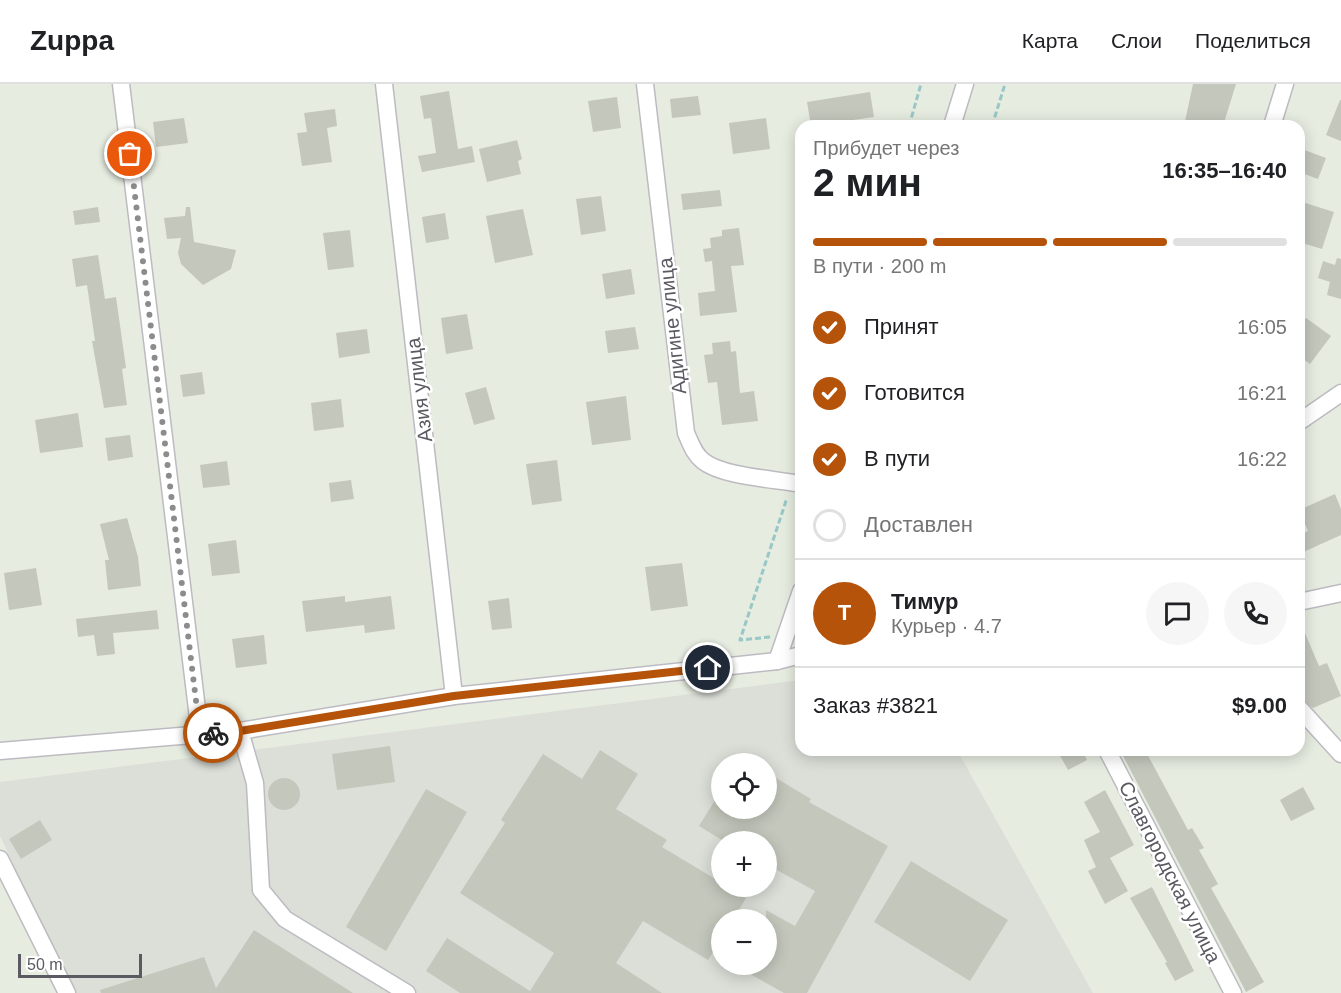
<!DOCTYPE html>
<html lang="ru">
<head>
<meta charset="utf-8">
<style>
  body { margin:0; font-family:Arial,sans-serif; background:#f6f6f6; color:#202124; height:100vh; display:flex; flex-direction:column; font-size:22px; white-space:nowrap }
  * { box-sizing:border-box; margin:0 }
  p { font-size:20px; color:#757577 }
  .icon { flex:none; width:33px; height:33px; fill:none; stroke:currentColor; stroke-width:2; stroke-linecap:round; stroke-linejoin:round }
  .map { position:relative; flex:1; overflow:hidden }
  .panel { position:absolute; left:795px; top:36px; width:510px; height:636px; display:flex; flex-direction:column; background:#fff; border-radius:18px; box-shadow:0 3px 15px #0003 }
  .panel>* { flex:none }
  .controls { position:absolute; left:711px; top:669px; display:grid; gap:12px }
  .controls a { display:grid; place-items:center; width:66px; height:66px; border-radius:50%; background:#fff; box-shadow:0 3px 15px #0003; font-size:30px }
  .scale { position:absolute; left:18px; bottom:15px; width:124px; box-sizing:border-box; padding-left:6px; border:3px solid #5b5961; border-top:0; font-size:16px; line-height:21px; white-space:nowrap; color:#5b5961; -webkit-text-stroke:4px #fff; paint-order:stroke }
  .pin { position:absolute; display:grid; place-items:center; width:51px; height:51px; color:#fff; margin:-26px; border:3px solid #fff; border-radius:50%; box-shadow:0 2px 6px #0007 }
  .courier { position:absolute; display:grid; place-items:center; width:60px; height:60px; margin:-30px; border:4px solid #b45309; border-radius:50%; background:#fff; color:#222; box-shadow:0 2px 8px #0007 }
  .head em { font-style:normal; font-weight:600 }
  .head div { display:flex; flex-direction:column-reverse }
  .head { display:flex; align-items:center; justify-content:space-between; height:102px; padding:0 18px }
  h1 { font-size:39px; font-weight:600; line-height:45px }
  .bar { display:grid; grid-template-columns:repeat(4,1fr); gap:9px 6px; align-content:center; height:72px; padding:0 18px }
  .bar i { height:8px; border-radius:4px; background:#e0e0e0 }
  .bar .on { background:#b45309 }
  .bar p { grid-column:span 4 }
  .line { display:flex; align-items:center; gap:15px; padding:0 18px; border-top:2px solid #e0e0e0 }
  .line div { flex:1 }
  .round { display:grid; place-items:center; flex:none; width:63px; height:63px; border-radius:32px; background:#f6f6f6 }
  ol { padding:0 18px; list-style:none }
  li { display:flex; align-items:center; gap:18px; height:66px }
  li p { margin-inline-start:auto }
  li .icon { padding:6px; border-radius:50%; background:#b45309; color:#fff; stroke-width:4 }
  li:last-child { color:#757577 }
  li i { width:33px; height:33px; border:3px solid #e0e0e0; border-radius:50% }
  header { display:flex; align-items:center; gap:36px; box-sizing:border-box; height:84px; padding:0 30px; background:#fff; border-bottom:2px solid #e0e0e0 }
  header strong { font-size:28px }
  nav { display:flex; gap:33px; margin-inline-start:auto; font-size:21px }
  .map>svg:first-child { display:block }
  .industrial { fill:#dcdfd8; fill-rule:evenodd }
  .building { fill:#c4c7bc }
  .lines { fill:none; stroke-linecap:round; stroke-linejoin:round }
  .minor-casing { stroke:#bdbbc2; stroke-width:19 }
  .path { stroke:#97c7c6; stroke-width:3; stroke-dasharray:6 3; stroke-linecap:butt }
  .minor { stroke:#fff; stroke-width:16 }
  .done { stroke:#8c8c8d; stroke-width:6; stroke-dasharray:0 10.8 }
  .route { stroke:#b45309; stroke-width:8 }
  .labels { text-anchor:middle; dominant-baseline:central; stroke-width:5; stroke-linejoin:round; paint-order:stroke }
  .street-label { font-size:20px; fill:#5b5961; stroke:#fff }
</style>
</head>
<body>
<header>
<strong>Zuppa</strong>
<nav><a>Карта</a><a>Слои</a><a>Поделиться</a></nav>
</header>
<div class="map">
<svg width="1341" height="909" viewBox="0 0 1341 909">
  <rect width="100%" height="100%" fill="#e6ece0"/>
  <path class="industrial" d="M801,596V666H957L1093,909H74L0,752V698ZM722,680H766V724H722ZM722,758H766V802H722ZM722,836H766V880H722Z"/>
  <g class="building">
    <path d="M1193,0H1236L1223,42H1184Z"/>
    <path d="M449,7L458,65L472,62L475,78L422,88L418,72L436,69L431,34L424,35L420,12Z"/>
    <path d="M870,8L874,33L811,42L807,18Z"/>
    <path d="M698,12L701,31L672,34L670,15Z"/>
    <path d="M617,13L621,44L593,48L588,17Z"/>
    <path d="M1340,16H1341V57L1326,51Z"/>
    <path d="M335,25L337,42L327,44L332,78L302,82L297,49L307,48L304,29Z"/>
    <path d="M184,34L188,59L156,63L153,38Z"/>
    <path d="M766,34L770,65L733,70L729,39Z"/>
    <path d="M517,56L522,75L518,77L521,90L487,98L479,65Z"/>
    <path d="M1299,64L1326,74L1318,95L1299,88Z"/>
    <path d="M720,106L722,122L683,126L681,110Z"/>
    <path d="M601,112L606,147L581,151L576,115Z"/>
    <path d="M1299,117L1334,128L1322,165L1299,158Z"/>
    <path d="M98,123L100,138L75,141L73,127Z"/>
    <path d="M186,123H190L194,158L236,166L231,185L203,201L181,180L178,169L181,154L167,155L164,134L185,132Z"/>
    <path d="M523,125L533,171L495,179L486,132Z"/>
    <path d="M445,129L449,155L426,159L422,133Z"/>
    <path d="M739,144L744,181L731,182L737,228L700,232L698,209L715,207L712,177L705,178L703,165L711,164L710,154L722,152V146Z"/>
    <path d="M350,146L354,183L328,186L323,149Z"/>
    <path d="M98,171L105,215L116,213L126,284L122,285L127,321L104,324L92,257H95L87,201L76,203L72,175Z"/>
    <path d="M1337,174L1341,175V215L1327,211L1330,198L1318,194L1323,177L1335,181Z"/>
    <path d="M631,185L635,210L606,215L602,190Z"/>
    <path d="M467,230L473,265L446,270L441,234Z"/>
    <path d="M1306,234L1331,252L1310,280L1299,272V243Z"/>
    <path d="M635,243L639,265L608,269L605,247Z"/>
    <path d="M367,245L370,269L339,274L336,249Z"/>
    <path d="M730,257L731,268L736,267L740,309L754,307L758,337L722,341L717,298L708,299L704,271L713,270L712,259Z"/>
    <path d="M202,288L205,310L183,313L180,291Z"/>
    <path d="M486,303L495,335L474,341L465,309Z"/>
    <path d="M626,312L631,356L592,361L586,318Z"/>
    <path d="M341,315L344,343L314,347L311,319Z"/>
    <path d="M78,329L83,363L40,369L35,336Z"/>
    <path d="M130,351L133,373L108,377L105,354Z"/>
    <path d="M557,376L562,417L532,421L526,380Z"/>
    <path d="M227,377L230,401L203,404L200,381Z"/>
    <path d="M351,396L354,415L331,418L329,399Z"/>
    <path d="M1335,410L1341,425V451L1299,470V451L1308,447L1299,426Z"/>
    <path d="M127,434L138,473L141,502L108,506L105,476H109L100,440Z"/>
    <path d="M236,456L240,489L212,492L208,460Z"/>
    <path d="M682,479L688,522L651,527L645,483Z"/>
    <path d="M36,484L42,521L9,526L4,489Z"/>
    <path d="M345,512V518L391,512L395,545L365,549L364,541L306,548L302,517Z"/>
    <path d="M509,514L512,544L492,546L488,517Z"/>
    <path d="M157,526L159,545L113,549L115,570L97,572L94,551L78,553L76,535Z"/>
    <path d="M1299,535L1319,582L1327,579L1341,612L1313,624L1299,614Z"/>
    <path d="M264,551L267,580L236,584L232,555Z"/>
    <path d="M390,662L395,698L337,706L332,670Z"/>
    <path d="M600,666L638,690L616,725L667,756L662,763L722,799V802H727L746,814L733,836H722V854L708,876L643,837L616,879L662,909H460L426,887L447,854L530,907L554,869L460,809L505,739L501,736L543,670L582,695Z"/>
    <path d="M1057,666H1082L1087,676L1068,686Z"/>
    <path d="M1120,666H1145L1188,746L1192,744L1204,764L1199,766L1218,800L1211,804L1264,898L1246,908Z"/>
    <path d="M766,688L811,715L809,718L888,762L807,909H784L732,880H766V826L795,842L815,807L766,780V758H725L699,742L722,705V724H766Z"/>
    <circle cx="284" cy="710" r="16"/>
    <path d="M1303,703L1315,725L1291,737L1280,716Z"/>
    <path d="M426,705L467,728L386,867L346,843Z"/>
    <path d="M1105,706L1134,761L1110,774L1128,807L1105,820L1088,787L1096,783L1084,756L1100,748L1084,718Z"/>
    <path d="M40,736L52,756L21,775L9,755Z"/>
    <path d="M911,777L1008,836L970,897L874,838Z"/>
    <path d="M1152,803L1194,887L1175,897L1165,879L1167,878L1130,814Z"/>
    <path d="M254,846L353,909H101L100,906L204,873L216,904Z"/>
  </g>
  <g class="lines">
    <g class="minor-casing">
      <g id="minor">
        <path d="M121,0L200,650"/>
        <path d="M384,0L454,612"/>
        <path d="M645,0L686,349C691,360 694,370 703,377C723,393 776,395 801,400"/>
        <path d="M952,42L965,0"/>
        <path d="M1272,42L1285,0"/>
        <path d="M1299,338L1341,309"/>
        <path d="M1299,518L1341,509"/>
        <path d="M777,577L801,507"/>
        <path d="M1299,624L1341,670"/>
        <path d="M240,647L255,699L261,806L285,835L407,909"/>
        <path d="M1107,666L1233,909"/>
        <path d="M0,667L240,647L454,612L777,577L801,571"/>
        <path d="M0,775L67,909"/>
      </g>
    </g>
    <g class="path">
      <path d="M909,42L921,0"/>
      <path d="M992,42L1005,0"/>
      <path d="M797,385L801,373"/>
      <path d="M770,553L740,556L787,414"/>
    </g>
    <use href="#minor" class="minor"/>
  </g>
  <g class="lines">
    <path class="done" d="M130,70L200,650L213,649"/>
    <path class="route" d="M213,649L240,647L454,612L708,584"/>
  </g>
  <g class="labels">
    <g class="street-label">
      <text transform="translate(672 242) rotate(-96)">Адигине улица</text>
      <text transform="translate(419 306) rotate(-97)">Азия улица</text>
      <text transform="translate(1170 788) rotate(63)">Славгородская улица</text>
    </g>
  </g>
</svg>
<div class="controls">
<a><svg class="icon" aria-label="locate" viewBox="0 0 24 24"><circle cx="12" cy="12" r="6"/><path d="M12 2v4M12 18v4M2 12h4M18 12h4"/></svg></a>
<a>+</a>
<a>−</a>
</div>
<div class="scale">50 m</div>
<div class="pin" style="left:130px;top:70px;background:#ea580c"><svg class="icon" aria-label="bag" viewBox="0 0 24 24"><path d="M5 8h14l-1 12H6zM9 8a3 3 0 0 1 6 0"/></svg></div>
<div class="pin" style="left:708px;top:584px;background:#1f2937"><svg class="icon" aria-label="home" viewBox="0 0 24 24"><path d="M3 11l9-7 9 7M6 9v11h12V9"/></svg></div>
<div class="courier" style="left:213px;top:649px"><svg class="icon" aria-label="bike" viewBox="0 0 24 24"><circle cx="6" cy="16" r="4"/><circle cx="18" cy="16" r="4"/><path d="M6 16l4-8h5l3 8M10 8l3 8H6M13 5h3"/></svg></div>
<section class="panel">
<div class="head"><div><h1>2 мин</h1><p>Прибудет через</p></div><em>16:35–16:40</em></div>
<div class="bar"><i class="on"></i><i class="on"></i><i class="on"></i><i></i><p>В пути · 200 m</p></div>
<ol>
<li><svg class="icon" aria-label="check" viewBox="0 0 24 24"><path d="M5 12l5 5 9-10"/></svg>Принят<p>16:05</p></li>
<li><svg class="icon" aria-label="check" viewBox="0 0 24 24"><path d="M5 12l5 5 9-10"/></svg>Готовится<p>16:21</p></li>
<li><svg class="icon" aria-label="check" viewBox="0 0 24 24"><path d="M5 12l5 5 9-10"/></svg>В пути<p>16:22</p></li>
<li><i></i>Доставлен</li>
</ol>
<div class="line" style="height:108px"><b class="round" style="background:#b45309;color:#fff">Т</b><div><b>Тимур</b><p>Курьер · 4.7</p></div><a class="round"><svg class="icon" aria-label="chat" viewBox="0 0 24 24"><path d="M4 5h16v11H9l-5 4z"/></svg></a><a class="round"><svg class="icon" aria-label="phone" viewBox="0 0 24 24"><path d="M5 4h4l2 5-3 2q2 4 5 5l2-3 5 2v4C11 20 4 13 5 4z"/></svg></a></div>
<div class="line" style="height:78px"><div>Заказ #3821</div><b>$9.00</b></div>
</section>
</div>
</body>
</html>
